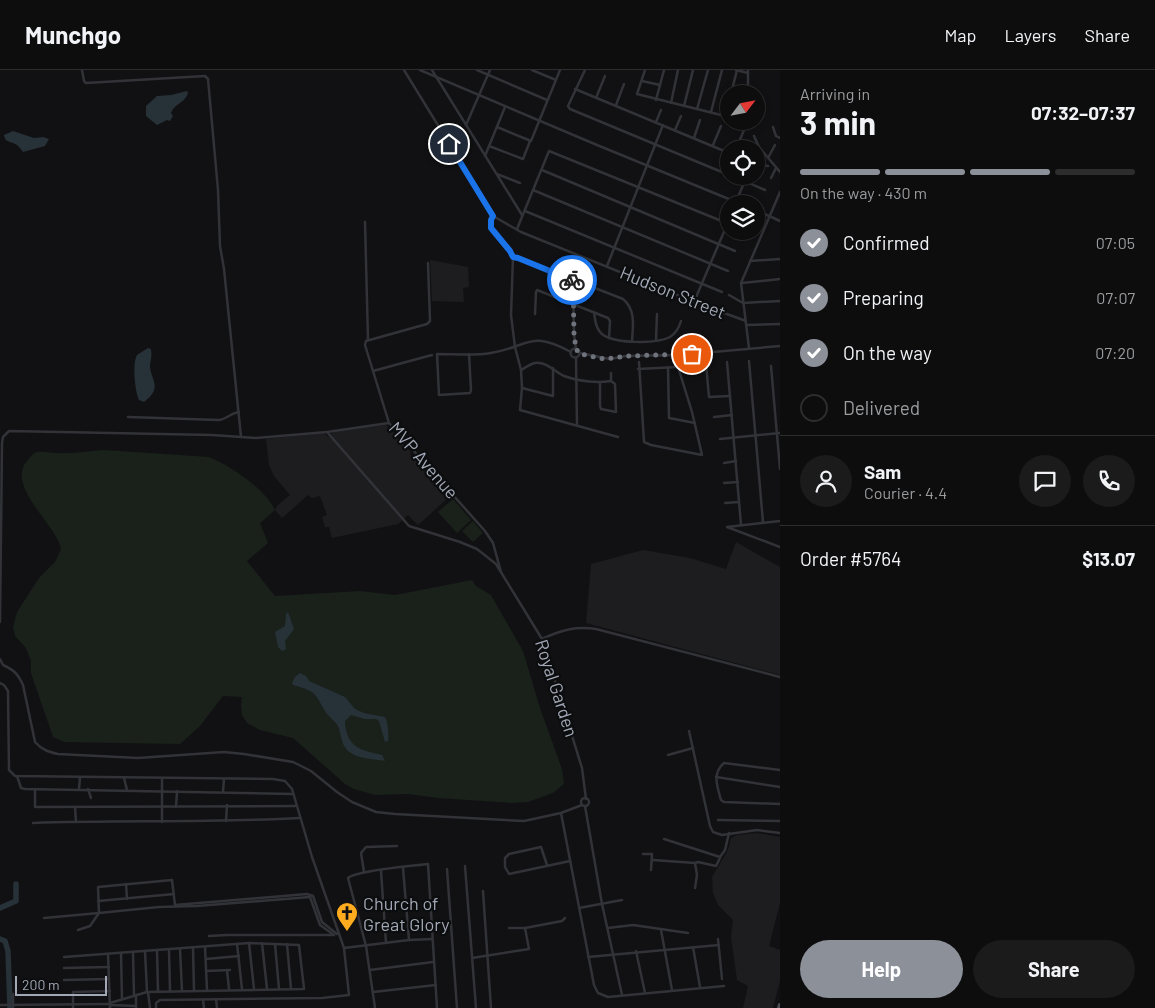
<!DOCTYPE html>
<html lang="en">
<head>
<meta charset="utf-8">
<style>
  body { margin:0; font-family:Barlow,sans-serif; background:#1b1b1c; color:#f1f3f6; height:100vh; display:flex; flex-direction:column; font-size:19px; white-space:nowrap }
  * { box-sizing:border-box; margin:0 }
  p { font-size:16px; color:#9a9c9e }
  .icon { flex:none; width:28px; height:28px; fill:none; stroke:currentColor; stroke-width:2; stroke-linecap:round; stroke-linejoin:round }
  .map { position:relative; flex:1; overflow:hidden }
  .panel { display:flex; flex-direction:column; background:#0d0d0e; width:375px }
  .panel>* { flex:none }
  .needle { width:32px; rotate:58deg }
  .tools { position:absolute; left:720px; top:15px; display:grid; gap:10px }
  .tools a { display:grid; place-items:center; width:45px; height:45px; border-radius:50%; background:#0d0d0e; box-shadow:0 2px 8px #0003,0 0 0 1px #2d2d2e; font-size:25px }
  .scale { position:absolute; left:15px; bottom:12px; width:92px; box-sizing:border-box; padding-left:5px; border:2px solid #a2a8b5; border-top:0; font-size:14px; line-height:18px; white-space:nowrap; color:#a2a8b5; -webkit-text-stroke:4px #0c0d0e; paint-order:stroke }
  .pin { position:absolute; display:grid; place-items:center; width:42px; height:42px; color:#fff; margin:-21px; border:2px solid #fff; border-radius:50%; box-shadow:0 1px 5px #0007 }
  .courier { position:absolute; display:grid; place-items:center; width:50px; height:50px; margin:-25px; border:4px solid #1a73e8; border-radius:50%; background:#fff; color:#222; box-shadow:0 1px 6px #0007 }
  .overview em { font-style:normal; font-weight:700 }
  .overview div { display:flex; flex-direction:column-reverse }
  .overview { display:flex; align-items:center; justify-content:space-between; height:85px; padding:0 20px }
  h1 { font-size:32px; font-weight:700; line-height:38px }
  .bar { display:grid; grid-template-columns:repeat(4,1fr); gap:8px 5px; align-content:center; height:60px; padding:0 20px }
  .bar i { height:6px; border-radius:4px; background:#2d2d2e }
  .bar .selected { background:#8c9099 }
  .bar p { grid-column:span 4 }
  .line { display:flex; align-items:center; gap:12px; padding:0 20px; border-top:1px solid #2d2d2e }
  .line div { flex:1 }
  .round { display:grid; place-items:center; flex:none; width:52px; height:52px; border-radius:26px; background:#1b1b1c }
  ol { padding:0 20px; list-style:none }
  li { display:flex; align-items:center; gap:15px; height:55px }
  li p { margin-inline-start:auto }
  li .icon { padding:5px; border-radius:50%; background:#8c9099; color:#fff; stroke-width:4 }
  li:last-child { color:#9a9c9e }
  li i { width:28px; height:28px; border:2px solid #2d2d2e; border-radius:50% }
  .cta { display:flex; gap:10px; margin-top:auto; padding:10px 20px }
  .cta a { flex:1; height:58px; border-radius:30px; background:#8c9099; color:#fff; font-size:20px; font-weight:700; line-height:58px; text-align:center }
  .cta a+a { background:#1b1b1c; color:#f1f3f6 }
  header { display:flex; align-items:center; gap:30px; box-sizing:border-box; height:70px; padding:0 25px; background:#0d0d0e; border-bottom:1px solid #2d2d2e }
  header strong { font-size:24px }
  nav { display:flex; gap:28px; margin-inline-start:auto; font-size:18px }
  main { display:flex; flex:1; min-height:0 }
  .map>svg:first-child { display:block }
  .built { fill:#1d1d20 }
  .green { fill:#19211a }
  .water { fill:#273138 }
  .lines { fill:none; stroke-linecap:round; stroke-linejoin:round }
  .river { stroke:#273138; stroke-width:5.5 }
  .street { stroke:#323338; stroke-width:2.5 }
  .primary { stroke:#4e5058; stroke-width:4 }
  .done { stroke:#6f737c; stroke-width:5; stroke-dasharray:0 9 }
  .route { stroke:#1a73e8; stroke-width:6 }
  .labels { text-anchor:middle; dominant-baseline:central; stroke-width:4.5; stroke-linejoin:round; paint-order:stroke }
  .street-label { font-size:18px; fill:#a2a8b5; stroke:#0c0d0e }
  .poi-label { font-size:18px; fill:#a2a8b5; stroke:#0c0d0e; text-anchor:start }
</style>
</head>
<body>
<header>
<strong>Munchgo</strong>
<nav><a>Map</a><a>Layers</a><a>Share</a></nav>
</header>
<main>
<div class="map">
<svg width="780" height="938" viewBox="0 0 780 938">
  <rect width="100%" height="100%" fill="#111113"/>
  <g class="built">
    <path d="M430,190L468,197L469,217L463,218L464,232L432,231Z"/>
    <path d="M386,355L411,382L410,384L415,390L417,389L450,426L418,455L408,445L398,454L332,468L329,457H325L322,447L327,445L320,426L312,428L308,425L282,448L275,440L277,436L290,425L274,406L269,395L266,369L324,363L328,367L334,362Z"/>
    <path d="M736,472L780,497V605L586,553L591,494L643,480L690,488L726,499Z"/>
    <path d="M757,763L780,767V833L769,876L780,880V911L773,938H743L748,916L737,910L731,867L733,850L718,835L713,823L712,807L728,780L731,768L737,765Z"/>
  </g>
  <g class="green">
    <path d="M104,380L209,387C231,396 265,419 275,440L260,453L268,473L247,491L275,526L360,521L395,525L472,510L476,516L491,525L523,581L540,638L562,699L564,714L553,723L528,732L512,733L438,728L408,724L375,725L354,719L345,714L293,668L260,660L247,653L242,645L241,636L242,627L223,626L200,656L180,674L64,672L53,667L31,603V591L26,578L15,566L13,557L17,542L39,508L55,492L61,479C57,455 5,416 27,391C30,388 33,382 38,382C44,381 51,383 58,383C73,384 89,381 104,380Z"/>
    <path d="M453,429L471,450L457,463L438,442Z"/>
    <path d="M473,451L483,463L473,472L462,461Z"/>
  </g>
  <g class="water">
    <path d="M187,21L188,23C186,32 174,34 171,43L173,46L170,51L167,50L157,55L146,46V36L157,26L171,25Z"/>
    <path d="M13,61L34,68L43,67L49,69L45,76L23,82C21,79 18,75 15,74C9,71 5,72 4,65Z"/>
    <path d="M148,278L151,279C152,285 151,289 150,295C150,310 164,317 144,332L139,330C135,321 132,294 137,285Z"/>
    <path d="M288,542L294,559L285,571L286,579L282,581L278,577L275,562L285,556L286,544Z"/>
    <path d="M300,603L306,606L309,611L345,627L355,639L364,643L385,647C388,653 389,664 388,671L385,672L379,651L376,649H365L351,645L345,651C346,677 360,680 382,685L385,691C374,689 360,689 351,683C340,676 342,665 338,656C335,651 330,648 327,644C314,624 319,622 293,615L292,613L295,607Z"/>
  </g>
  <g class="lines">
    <g class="river">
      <path d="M0,838L16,831V814"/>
      <path d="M0,869L5,871L8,881L10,938"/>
    </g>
    <g class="street">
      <path d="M82,0L84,11L86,13L205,6L208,9L218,120L220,176L224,199L241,367"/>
      <path d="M404,0L487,135L493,146L521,162L694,232L746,251"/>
      <path d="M420,0L597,75L741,134"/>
      <path d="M432,0L522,145"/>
      <path d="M477,0L547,30"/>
      <path d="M532,0L556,10"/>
      <path d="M585,0L568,36L570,39L729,105"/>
      <path d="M645,0L637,24L729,47"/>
      <path d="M736,0L748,3"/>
      <path d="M642,11L660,15"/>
      <path d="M575,19L729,83"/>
      <path d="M731,22L740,24"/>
      <path d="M731,24L737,0"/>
      <path d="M748,24V0"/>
      <path d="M596,28L605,6"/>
      <path d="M656,30L664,0"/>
      <path d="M671,33L678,0"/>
      <path d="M616,35L624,14"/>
      <path d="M684,36L693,0"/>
      <path d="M697,39L708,0"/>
      <path d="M711,42L722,0"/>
      <path d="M726,47L729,32"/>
      <path d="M748,51H752"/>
      <path d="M656,52L661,40"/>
      <path d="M466,55L490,0"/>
      <path d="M497,57L531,71L560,0"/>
      <path d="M773,57L776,66L780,68"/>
      <path d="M675,60L681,46"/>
      <path d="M754,66L759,77L780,102"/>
      <path d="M694,68L700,50"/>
      <path d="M713,75L721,56"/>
      <path d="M489,76L523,89L530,71"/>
      <path d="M736,79L744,60"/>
      <path d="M756,83L759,77"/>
      <path d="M485,86L505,37"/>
      <path d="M768,88L775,75"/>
      <path d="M756,94L768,96"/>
      <path d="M542,100L735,181"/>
      <path d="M497,104L520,113"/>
      <path d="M733,106L765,120"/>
      <path d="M771,108L776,98"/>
      <path d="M533,120L728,201"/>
      <path d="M735,134L747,106"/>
      <path d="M756,140L780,151"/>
      <path d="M525,141L722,222"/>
      <path d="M493,146L491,150V158L510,181L513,187"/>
      <path d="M365,152L368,270"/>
      <path d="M517,159L549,81L729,154"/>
      <path d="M744,161V162"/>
      <path d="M750,191L780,189"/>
      <path d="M428,193L430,251L427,254L366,271L365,275L389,353L485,461L493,473L501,502"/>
      <path d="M607,196L663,55"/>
      <path d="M573,210L574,264L576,279"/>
      <path d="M742,213L780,209"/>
      <path d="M729,225L743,233L780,231"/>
      <path d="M694,232L729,150"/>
      <path d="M594,242C595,250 596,259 602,264C614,274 657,274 670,267C676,263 679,258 681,251"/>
      <path d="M535,244L536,222L537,220L608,248L610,251L609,268"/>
      <path d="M746,255L780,254"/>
      <path d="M656,270L657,244"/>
      <path d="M749,278L741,213L780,122"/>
      <circle cx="575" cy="283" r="4.5"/>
      <path d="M580,283L610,289L626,286L679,285L780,276"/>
      <path d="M469,284L471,320L470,323L439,325L437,284C454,284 474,286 491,283C531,276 529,260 571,282"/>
      <path d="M576,288L577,355"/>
      <path d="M749,291L763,452"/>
      <path d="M639,292L644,372L651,375L702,385L692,342L678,297L679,285"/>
      <path d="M727,292L741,455"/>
      <path d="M706,294L709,327L730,326"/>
      <path d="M771,296L780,399"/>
      <path d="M668,297L669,348L695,353"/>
      <path d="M638,299L678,297"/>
      <path d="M521,300C525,298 530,294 535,293C546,291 555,302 564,306C578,311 596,313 611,311L615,314L616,342L601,339L600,336V313"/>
      <path d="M373,301L432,285"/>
      <path d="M611,303V311"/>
      <path d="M522,318L553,326V298"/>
      <path d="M128,347L219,350C227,349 231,343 239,342"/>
      <path d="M714,347L732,345"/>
      <path d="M327,362L409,456L460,472L477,479L496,494L542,569L582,698L586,729"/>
      <path d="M618,367L520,340L522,318L521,300L515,277L511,245L513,187L518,188L623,229C636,240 633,256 632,271"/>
      <path d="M720,369L780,363"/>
      <path d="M724,393L736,391"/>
      <path d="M724,413L738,412"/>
      <path d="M725,433L739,432"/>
      <path d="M780,451L727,457L780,477"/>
      <path d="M0,552L2,373L3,367L9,361L212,365L256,368L327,362L389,353"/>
      <path d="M542,569C561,560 576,556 596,559L780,607"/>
      <path d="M0,589L3,595C14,600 18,604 23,615L35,672C42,680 49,682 58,684L138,688L224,682L244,684L293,692L311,701L337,722L352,732L376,742L395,744L524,751L561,743L582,735"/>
      <path d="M0,613L4,615L8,621L9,700L15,706L273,709L285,711L292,719L312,787L344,878L349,925L322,928L160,930L156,933V938"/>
      <path d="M689,661L710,756L713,762L722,765L757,760L780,763"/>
      <path d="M668,685L693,678"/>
      <path d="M780,700L724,693C712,703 717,716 721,730L724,732L780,734"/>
      <path d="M17,706L21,718L25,719L293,724"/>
      <path d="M716,707L780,717"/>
      <path d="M124,708L127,720"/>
      <path d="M162,708V752"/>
      <path d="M35,719V737L297,736"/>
      <path d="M79,719L80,707"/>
      <path d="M88,719L91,728"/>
      <path d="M223,722L224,709"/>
      <circle cx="585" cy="732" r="4"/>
      <path d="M585,736L602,834L622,925"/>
      <path d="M75,737L76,752"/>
      <path d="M176,737L177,721"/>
      <path d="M561,743L594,915L598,923L608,927L724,916"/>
      <path d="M718,750L780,751"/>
      <path d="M226,751L227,735"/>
      <path d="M33,753C122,750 211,753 300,748"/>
      <path d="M664,769L720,787L725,780L729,763"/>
      <path d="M643,784H652L651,800"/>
      <path d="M653,790L695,793L697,805L695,818"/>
      <path d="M695,793L698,792L716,796L720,788"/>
      <path d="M547,795L541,777L509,784L505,788V797L509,804L570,791"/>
      <path d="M465,796L476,938"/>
      <path d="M403,798L409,870"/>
      <path d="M447,799L457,938"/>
      <path d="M381,801L386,873"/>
      <path d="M364,802L361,783L366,777L397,776"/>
      <path d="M126,814L127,829"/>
      <path d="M483,821L491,938"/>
      <path d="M98,831L174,824"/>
      <path d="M175,835L307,824L313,826L322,852L337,864"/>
      <path d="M579,838L622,830"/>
      <path d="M44,848L99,843L98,817L172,810L175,835"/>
      <path d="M525,858L562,851L565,848"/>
      <path d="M608,858L633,855L688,863"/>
      <path d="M78,860L90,856L99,843L159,837L197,836L310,827L320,855L334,865"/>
      <path d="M661,860L672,920"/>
      <path d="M209,866L227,865H333"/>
      <path d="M718,869L722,909"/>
      <path d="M249,873L254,919"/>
      <path d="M262,873L267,919"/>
      <path d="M237,874L242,919"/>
      <path d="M275,874L279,919"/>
      <path d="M287,874L291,919"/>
      <path d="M205,877L207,920"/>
      <path d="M693,877L700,917"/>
      <path d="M193,878L194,921"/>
      <path d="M344,878L409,870L432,869"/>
      <path d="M180,879L182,921"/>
      <path d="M157,880L158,921"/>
      <path d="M169,880L170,921"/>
      <path d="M145,881L147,922"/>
      <path d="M636,881L645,923"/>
      <path d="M133,882L134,926"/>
      <path d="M121,883L122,929"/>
      <path d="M108,884L110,938"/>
      <path d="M64,887L249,873L299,875L304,919L147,922L110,933"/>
      <path d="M588,887L719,875"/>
      <path d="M472,888L529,879L525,858H509"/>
      <path d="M206,889L239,886"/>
      <path d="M64,898L109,897"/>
      <path d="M227,900L229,919"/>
      <path d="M370,900L433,892"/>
      <path d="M206,901L230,900"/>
      <path d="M64,910L109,909"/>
      <path d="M148,922L150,938"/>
      <path d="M373,922L436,915"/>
      <path d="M13,924V938"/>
      <path d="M136,925V938"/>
      <path d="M216,929L217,938"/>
      <path d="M203,930L204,938"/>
      <path d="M0,935L110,934"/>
      <path d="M110,935L136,936"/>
      <path d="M73,938V922L110,921"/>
      <path d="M375,938L366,876L348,808C358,800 412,796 428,794L437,938"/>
    </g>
    <path class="primary" d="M779,938L780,935"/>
  </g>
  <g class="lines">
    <path class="done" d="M572,210H573L574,264L576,279L580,284L605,289L626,286L692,284"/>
    <path class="route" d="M449,74L493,146L491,150V158L510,181L513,187L518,188L572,210"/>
  </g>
  <defs>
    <g id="church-pin" transform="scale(1.125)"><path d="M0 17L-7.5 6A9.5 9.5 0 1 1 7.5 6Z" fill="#feab1f" stroke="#0c0d0e"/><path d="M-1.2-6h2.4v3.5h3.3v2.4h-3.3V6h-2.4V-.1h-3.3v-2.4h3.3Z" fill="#111"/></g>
  </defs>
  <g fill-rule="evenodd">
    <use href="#church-pin" x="347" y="843"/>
  </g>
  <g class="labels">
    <g class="street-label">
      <text transform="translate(673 222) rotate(22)">Hudson Street</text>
      <text transform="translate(424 390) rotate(49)">MVP Avenue</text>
      <text transform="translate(557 618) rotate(72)">Royal Garden</text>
    </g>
    <g class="poi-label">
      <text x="363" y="833">Church of<tspan x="363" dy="21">Great Glory</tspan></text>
    </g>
  </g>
</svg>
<div class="tools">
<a><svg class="needle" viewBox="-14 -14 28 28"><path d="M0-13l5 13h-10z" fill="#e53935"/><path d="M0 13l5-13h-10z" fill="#9a9c9e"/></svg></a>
<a><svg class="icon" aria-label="locate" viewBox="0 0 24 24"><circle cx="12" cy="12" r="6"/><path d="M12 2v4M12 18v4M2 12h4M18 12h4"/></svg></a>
<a><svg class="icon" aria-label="layers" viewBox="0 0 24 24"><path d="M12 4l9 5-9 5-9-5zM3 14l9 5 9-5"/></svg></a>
</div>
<div class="scale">200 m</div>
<div class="pin" style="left:692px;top:284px;background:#ea580c"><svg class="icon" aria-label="bag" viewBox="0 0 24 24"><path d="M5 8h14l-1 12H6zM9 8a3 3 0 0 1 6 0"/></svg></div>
<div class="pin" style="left:449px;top:74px;background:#1f2937"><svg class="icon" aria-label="home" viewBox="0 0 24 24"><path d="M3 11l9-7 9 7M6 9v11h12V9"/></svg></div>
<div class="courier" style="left:572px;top:210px"><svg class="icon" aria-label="bike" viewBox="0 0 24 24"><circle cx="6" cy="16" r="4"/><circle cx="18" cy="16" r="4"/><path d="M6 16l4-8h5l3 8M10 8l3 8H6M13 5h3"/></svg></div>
</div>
<section class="panel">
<div class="overview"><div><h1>3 min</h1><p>Arriving in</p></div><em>07:32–07:37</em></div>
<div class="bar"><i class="selected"></i><i class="selected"></i><i class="selected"></i><i></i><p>On the way · 430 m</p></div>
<ol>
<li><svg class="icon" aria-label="check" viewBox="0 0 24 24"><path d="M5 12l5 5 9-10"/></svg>Confirmed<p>07:05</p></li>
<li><svg class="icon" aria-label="check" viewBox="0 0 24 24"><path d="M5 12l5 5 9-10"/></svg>Preparing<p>07:07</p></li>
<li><svg class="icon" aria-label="check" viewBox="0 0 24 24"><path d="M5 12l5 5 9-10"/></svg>On the way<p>07:20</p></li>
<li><i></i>Delivered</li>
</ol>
<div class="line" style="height:90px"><a class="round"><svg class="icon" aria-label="person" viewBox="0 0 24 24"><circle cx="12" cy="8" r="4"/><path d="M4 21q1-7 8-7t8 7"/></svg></a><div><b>Sam</b><p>Courier · 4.4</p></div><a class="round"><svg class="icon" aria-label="chat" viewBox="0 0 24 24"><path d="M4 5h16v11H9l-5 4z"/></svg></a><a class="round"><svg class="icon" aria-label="phone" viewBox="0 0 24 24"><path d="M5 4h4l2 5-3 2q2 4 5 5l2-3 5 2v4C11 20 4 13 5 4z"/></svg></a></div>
<div class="line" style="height:65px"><div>Order #5764</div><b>$13.07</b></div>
<div class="cta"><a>Help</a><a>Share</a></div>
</section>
</main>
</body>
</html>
